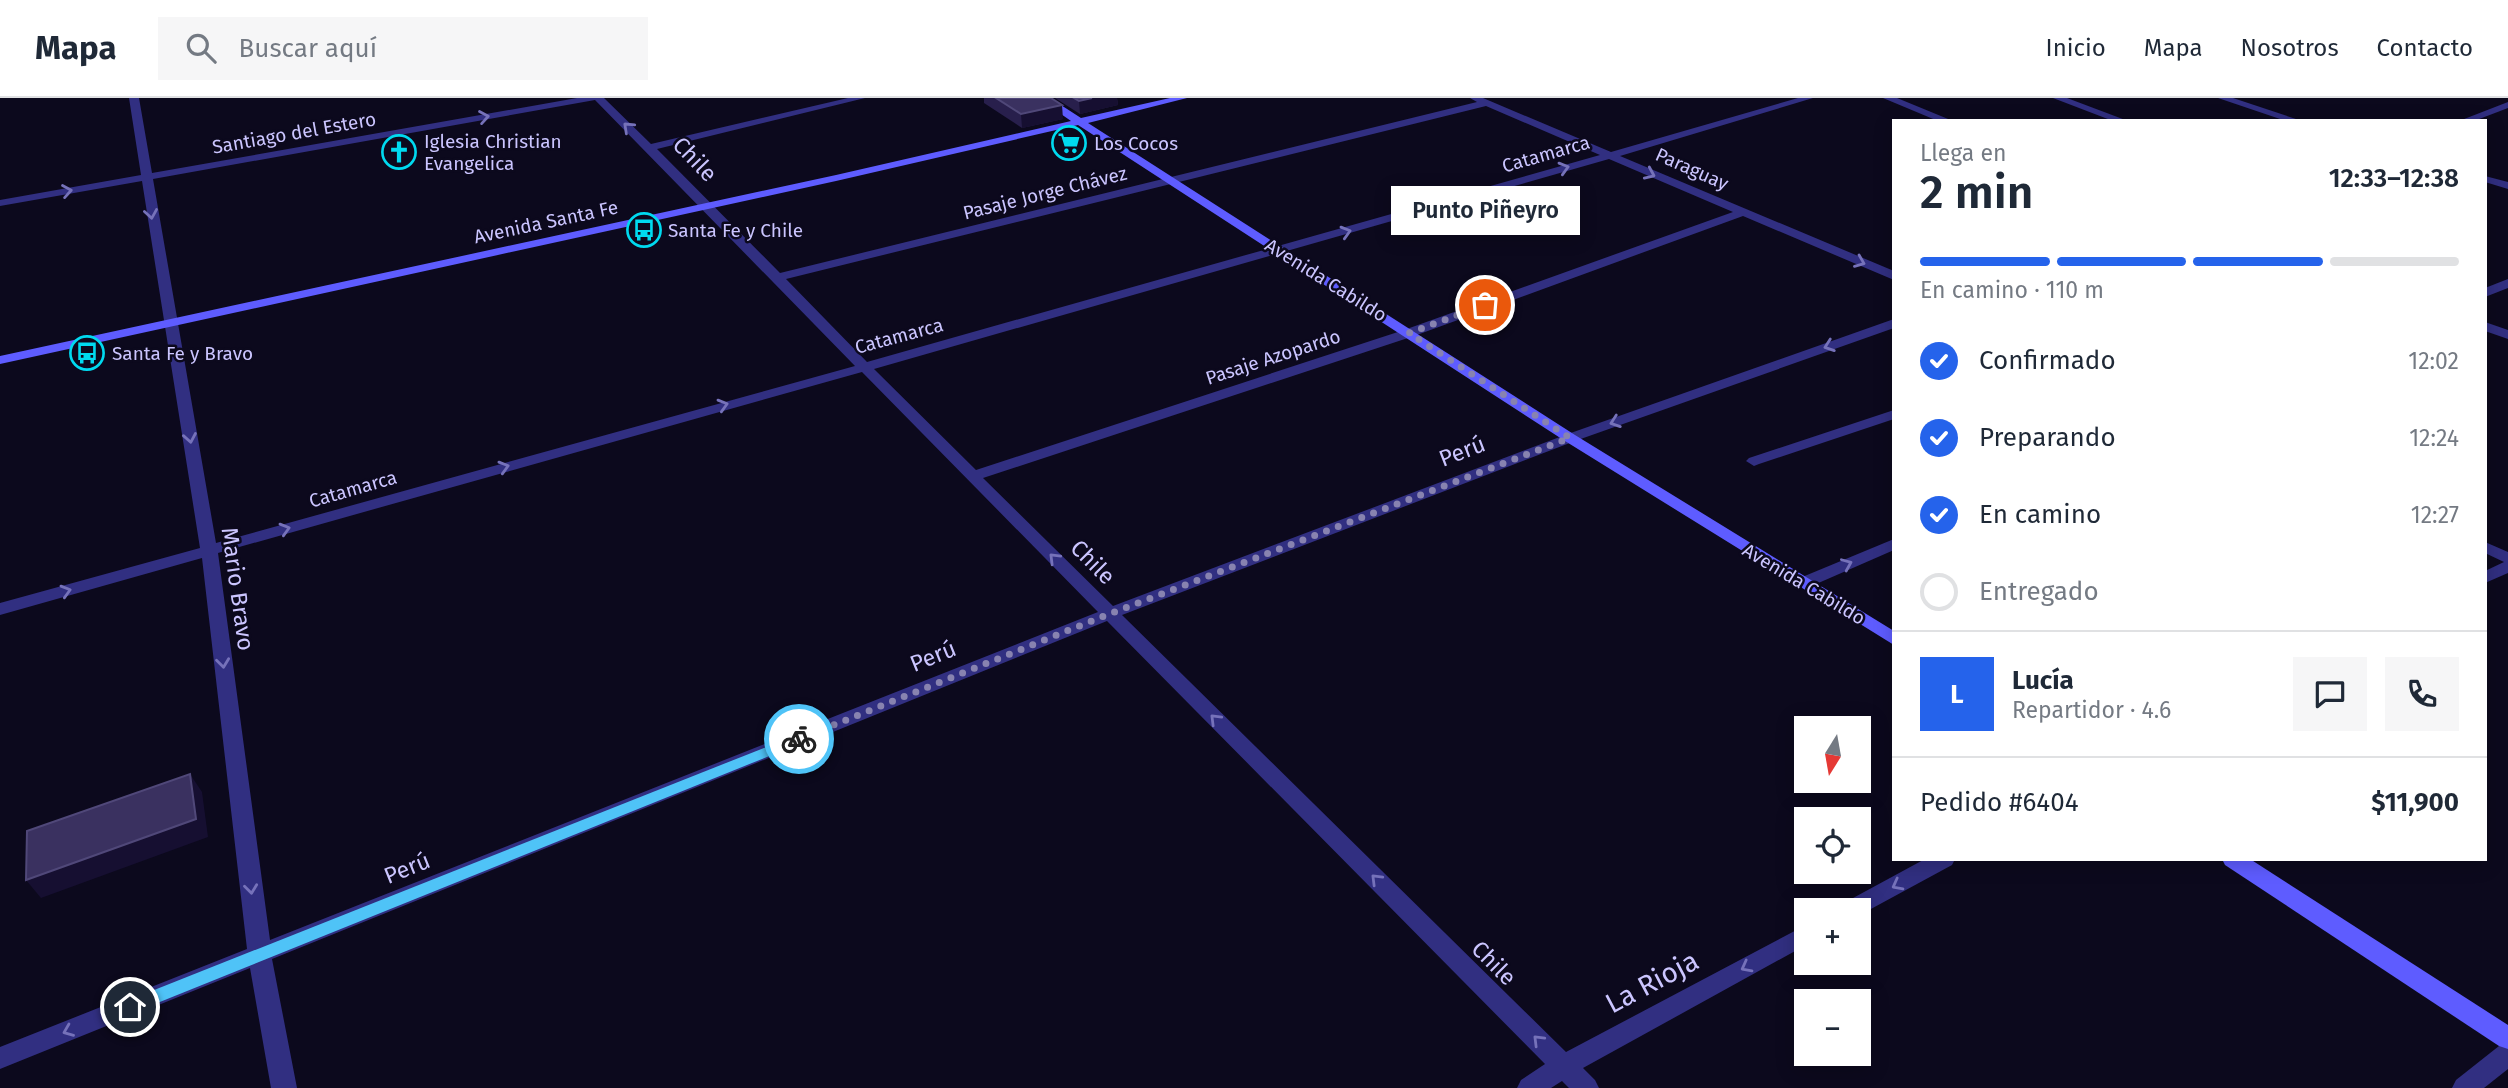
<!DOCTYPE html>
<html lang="es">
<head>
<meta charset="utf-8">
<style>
  body { margin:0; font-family:"Fira Sans",sans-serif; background:#f6f6f7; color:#1f2937; height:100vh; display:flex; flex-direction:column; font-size:26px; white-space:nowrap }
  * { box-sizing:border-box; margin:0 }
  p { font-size:23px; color:#747a83 }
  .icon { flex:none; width:38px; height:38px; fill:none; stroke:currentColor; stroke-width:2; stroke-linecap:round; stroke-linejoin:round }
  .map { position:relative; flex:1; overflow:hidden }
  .drawer { position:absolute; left:1892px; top:21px; width:595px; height:742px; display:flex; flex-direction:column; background:#fff; border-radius:0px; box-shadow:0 4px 18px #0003 }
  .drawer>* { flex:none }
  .needle { width:46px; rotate:191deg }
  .fabs { position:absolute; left:1794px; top:618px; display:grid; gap:14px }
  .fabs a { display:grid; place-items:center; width:77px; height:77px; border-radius:0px; background:#fff; box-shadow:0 4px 18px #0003; font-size:35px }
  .pin { position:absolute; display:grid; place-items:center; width:60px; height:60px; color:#fff; margin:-30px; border:4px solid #fff; border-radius:50%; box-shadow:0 2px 7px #0007 }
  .courier { position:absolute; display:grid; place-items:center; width:70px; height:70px; margin:-35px; border:5px solid #4fc3f7; border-radius:50%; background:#fff; color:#222; box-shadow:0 2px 9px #0007 }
  .bubble { position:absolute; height:49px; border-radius:0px; background:#fff; box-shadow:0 4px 18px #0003; font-size:23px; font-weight:600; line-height:49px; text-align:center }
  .head em { font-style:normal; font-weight:600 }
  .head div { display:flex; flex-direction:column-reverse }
  .head { display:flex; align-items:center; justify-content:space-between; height:119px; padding:0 28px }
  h1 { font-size:46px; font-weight:600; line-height:52px }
  .bar { display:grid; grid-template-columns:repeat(4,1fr); gap:10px 7px; align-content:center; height:84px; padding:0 28px }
  .bar i { height:9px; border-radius:5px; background:#e0e1e3 }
  .bar .active { background:#2563eb }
  .bar p { grid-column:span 4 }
  .line { display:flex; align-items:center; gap:18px; padding:0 28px; border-top:2px solid #e0e1e3 }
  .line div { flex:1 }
  .round { display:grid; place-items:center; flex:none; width:74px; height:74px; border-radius:0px; background:#f6f6f7 }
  ol { padding:0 28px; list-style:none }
  li { display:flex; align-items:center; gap:21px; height:77px }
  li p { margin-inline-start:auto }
  li .icon { padding:7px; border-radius:50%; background:#2563eb; color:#fff; stroke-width:4 }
  li:last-child { color:#747a83 }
  li i { width:38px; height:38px; border:4px solid #e0e1e3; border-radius:50% }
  header { display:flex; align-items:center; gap:42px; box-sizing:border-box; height:98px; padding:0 35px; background:#fff; border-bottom:2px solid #e0e1e3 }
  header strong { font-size:33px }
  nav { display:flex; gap:38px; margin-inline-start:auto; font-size:24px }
  .search { width:490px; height:63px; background:#f6f6f7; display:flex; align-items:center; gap:18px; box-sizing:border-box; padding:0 24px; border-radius:0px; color:#747a83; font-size:26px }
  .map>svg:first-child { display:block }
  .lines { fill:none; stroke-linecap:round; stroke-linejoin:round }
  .lane { fill:#312f81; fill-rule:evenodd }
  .street { fill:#312f81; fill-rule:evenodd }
  .secondary { fill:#5e5cff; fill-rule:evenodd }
  .wall { fill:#281f4c }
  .shaded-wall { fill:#160f31 }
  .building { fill:#3a3160; stroke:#504879; stroke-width:2 }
  .oneway { stroke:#7672ba }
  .route { fill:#4fc3f7 }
  .done { stroke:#8883b0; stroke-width:7; stroke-dasharray:0 12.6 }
  .labels { text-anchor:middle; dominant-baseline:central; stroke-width:5; stroke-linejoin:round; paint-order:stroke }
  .far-street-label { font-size:19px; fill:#cbc5ff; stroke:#0c091d }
  .far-poi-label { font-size:19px; fill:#cbc5ff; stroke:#0c091d; text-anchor:start }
  .street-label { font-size:23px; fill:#cbc5ff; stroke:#0c091d }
  .near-street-label { font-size:28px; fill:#cbc5ff; stroke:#0c091d }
</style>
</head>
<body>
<header>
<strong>Mapa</strong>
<div class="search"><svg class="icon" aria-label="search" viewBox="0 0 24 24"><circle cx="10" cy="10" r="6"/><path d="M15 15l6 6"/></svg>Buscar aquí</div>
<nav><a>Inicio</a><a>Mapa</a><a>Nosotros</a><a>Contacto</a></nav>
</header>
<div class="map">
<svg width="2508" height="990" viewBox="0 0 2508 990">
  <rect width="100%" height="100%" fill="#0c091d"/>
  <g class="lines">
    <path class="lane" d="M1894,312V321L1759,366L1754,368L1746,363L1749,360Z"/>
    <g class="street">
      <path d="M129,0H139L152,75L577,0H604L651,46L848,0H865L657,51L780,175L1477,4L1470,0H1483L1611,54L1798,0H1813L1620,58L1894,173V182L1743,118L1414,238L983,380L1113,508L1565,337L1894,221V230L1575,343L1122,517L1566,954L1806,827V847L1583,970L1595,982L1599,990H1569L1562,983L1551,990H1517L1521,982L1545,966L1107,523L272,861L297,990H271L250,870L0,971V949L247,851L202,460L0,517V505L200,450L142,83L0,108V102L141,77ZM595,2L855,268L216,445L153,81ZM1486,8L1600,57L867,264L786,181ZM1609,61L1733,114L1404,232L976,372L874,271ZM862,274L1098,514L270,842L218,455Z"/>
      <path d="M1883,0H1897L1953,23H1938Z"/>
      <path d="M2053,0H2067L2128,23H2113Z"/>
      <path d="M2218,0H2233L2302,23H2286Z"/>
      <path d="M2508,4V10L2474,23H2459Z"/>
      <path d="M2485,78L2508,84V91L2485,84Z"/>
      <path d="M2508,181V190L2485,199V190Z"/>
      <path d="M2485,224L2508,232V241L2485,233Z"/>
      <path d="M1894,441V452L1807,490H1795L1792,486L1795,482Z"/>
      <path d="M2485,444L2508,454V475L2485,485V473L2504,464L2485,455Z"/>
      <path d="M1925,761H1955L1952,767L1858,818V812H1839L1842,806Z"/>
      <path d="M2508,945V971L2484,990H2452L2456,982L2499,948Z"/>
    </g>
    <g class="secondary">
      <path d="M1038,0H1050L1081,20L1170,0H1187L1088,25L1575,337L1894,533V547L1565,343L1078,27L836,83L0,266V258L836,77L1071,23Z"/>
      <path d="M2222,761H2250L2508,927V951L2499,948L2225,767Z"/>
    </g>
  </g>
  <g class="wall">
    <path d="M984,0H1051L1063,21L1022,30L984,5Z"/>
    <path d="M1055,0H1117L1118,7L1080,16Z"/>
  </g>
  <g class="shaded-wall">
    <path d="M1092,0H1117L1118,7L1080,16L1079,3Z"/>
    <path d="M1062,7L1063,21L1022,30L1021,16Z"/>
    <path d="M190,676L202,694L208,739L41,800L26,782Z"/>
  </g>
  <g class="building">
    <path d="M996,0H1051L1062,7L1021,16Z"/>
    <path d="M1074,0H1092L1079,3Z"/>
    <path d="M190,676L196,721L26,782L27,733Z"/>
  </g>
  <defs><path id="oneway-chevron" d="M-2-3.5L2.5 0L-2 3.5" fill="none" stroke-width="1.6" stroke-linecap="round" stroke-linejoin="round" transform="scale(1.75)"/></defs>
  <g class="oneway">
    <use href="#oneway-chevron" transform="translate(484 19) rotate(-10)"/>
    <use href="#oneway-chevron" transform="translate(628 29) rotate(-137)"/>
    <use href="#oneway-chevron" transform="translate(1564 70) rotate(-16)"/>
    <use href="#oneway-chevron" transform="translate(1650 76) rotate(24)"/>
    <use href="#oneway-chevron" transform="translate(67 93) rotate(-10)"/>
    <use href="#oneway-chevron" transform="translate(151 116) rotate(81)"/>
    <use href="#oneway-chevron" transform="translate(1346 134) rotate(-16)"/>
    <use href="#oneway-chevron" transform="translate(1860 164) rotate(22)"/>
    <use href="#oneway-chevron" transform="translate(1829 248) rotate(161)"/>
    <use href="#oneway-chevron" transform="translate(723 307) rotate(-16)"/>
    <use href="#oneway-chevron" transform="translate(1615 324) rotate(161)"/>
    <use href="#oneway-chevron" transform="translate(190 340) rotate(80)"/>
    <use href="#oneway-chevron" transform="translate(504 369) rotate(-16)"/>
    <use href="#oneway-chevron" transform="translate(285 431) rotate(-16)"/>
    <use href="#oneway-chevron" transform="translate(1054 460) rotate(-135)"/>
    <use href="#oneway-chevron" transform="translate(1847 466) rotate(-23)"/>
    <use href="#oneway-chevron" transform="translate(66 493) rotate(-16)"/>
    <use href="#oneway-chevron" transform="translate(223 565) rotate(83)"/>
    <use href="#oneway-chevron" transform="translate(1215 621) rotate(-135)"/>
    <use href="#oneway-chevron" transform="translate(1376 781) rotate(-135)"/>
    <use href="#oneway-chevron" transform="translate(1897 787) rotate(152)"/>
    <use href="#oneway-chevron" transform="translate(251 791) rotate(83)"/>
    <use href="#oneway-chevron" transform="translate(1746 869) rotate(152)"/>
    <use href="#oneway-chevron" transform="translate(68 933) rotate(158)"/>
    <use href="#oneway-chevron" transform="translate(1538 942) rotate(-135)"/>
  </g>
  <path class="route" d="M799,636L804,637V644L135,914H124L122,909L124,904Z"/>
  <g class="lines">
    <path class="done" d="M799,641L1109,516L1570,340L1409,235L1485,207"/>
  </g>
  <defs>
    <g id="supermarket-ring" transform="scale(1.75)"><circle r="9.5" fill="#0c091d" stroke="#00daf0" stroke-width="1.5"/><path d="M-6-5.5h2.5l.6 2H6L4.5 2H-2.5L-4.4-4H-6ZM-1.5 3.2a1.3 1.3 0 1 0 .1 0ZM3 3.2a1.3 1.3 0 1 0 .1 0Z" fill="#00daf0"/></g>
    <g id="church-ring" transform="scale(1.75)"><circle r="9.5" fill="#0c091d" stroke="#00daf0" stroke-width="1.5"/><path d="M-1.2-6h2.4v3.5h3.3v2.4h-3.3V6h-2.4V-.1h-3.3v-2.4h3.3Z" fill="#00daf0"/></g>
    <g id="bus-ring" transform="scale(1.75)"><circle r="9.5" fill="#0c091d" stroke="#00daf0" stroke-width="1.5"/><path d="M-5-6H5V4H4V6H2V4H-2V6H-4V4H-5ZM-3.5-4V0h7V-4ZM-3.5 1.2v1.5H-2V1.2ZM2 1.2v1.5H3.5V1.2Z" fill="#00daf0"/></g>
  </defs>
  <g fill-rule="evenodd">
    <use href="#supermarket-ring" x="1069" y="45"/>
    <use href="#church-ring" x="399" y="54"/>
    <use href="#bus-ring" x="644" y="132"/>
    <use href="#bus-ring" x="87" y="255"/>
  </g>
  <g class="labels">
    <g class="far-street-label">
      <text transform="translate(294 35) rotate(-10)">Santiago del Estero</text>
      <text transform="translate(1546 56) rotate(-16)">Catamarca</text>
      <text transform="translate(1692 71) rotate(24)">Paraguay</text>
      <text transform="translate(1045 95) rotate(-14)">Pasaje Jorge Chávez</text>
      <text transform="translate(546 124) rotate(-12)">Avenida Santa Fe</text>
      <text transform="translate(1326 182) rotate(32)">Avenida Cabildo</text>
      <text transform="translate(899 238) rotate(-15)">Catamarca</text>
      <text transform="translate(1273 259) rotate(-18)">Pasaje Azopardo</text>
      <text transform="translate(353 391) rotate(-16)">Catamarca</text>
      <text transform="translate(1804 486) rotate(31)">Avenida Cabildo</text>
    </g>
    <g class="far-poi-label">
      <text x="424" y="43">Iglesia Christian<tspan x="424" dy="22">Evangelica</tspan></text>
      <text x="1094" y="45">Los Cocos</text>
      <text x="668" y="132">Santa Fe y Chile</text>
      <text x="112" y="255">Santa Fe y Bravo</text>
    </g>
    <g class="street-label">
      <text transform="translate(695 61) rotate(46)">Chile</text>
      <text transform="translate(1462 353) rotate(-21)">Perú</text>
      <text transform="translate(1093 464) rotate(45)">Chile</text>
      <text transform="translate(238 491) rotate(82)">Mario Bravo</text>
      <text transform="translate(933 558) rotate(-22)">Perú</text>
      <text transform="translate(407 770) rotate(-22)">Perú</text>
      <text transform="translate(1494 865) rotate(45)">Chile</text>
    </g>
    <g class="near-street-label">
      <text transform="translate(1652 884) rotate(-28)">La Rioja</text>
    </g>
  </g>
</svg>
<div class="fabs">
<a><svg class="needle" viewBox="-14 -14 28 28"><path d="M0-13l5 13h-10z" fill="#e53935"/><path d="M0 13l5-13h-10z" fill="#747a83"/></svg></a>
<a><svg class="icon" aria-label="locate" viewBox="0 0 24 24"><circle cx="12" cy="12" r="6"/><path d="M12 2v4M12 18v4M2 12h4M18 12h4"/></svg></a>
<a>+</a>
<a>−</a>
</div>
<div class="pin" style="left:1485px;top:207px;background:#ea580c"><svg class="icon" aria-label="bag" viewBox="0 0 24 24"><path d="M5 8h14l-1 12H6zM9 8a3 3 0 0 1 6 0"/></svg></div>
<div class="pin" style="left:130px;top:909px;background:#1f2937"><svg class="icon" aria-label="home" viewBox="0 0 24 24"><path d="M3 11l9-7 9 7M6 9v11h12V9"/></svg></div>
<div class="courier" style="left:799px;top:641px"><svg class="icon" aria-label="bike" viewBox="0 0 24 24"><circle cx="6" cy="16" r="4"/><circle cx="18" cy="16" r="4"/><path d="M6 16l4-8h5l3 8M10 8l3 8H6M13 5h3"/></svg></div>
<div class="bubble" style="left:1391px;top:88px;width:189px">Punto Piñeyro</div>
<section class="drawer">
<div class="head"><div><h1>2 min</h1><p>Llega en</p></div><em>12:33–12:38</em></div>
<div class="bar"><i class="active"></i><i class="active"></i><i class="active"></i><i></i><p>En camino · 110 m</p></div>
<ol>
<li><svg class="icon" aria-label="check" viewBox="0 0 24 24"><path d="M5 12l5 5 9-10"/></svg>Confirmado<p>12:02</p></li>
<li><svg class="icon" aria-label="check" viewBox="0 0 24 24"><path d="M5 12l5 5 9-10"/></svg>Preparando<p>12:24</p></li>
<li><svg class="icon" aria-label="check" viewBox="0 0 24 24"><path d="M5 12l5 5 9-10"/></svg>En camino<p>12:27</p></li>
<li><i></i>Entregado</li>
</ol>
<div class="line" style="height:126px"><b class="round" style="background:#2563eb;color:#fff">L</b><div><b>Lucía</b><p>Repartidor · 4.6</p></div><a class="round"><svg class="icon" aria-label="chat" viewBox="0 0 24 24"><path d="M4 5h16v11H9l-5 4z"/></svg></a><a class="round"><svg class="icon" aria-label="phone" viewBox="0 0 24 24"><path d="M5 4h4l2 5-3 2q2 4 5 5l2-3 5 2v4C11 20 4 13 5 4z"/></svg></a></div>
<div class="line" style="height:91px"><div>Pedido #6404</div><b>$11,900</b></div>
</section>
</div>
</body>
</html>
